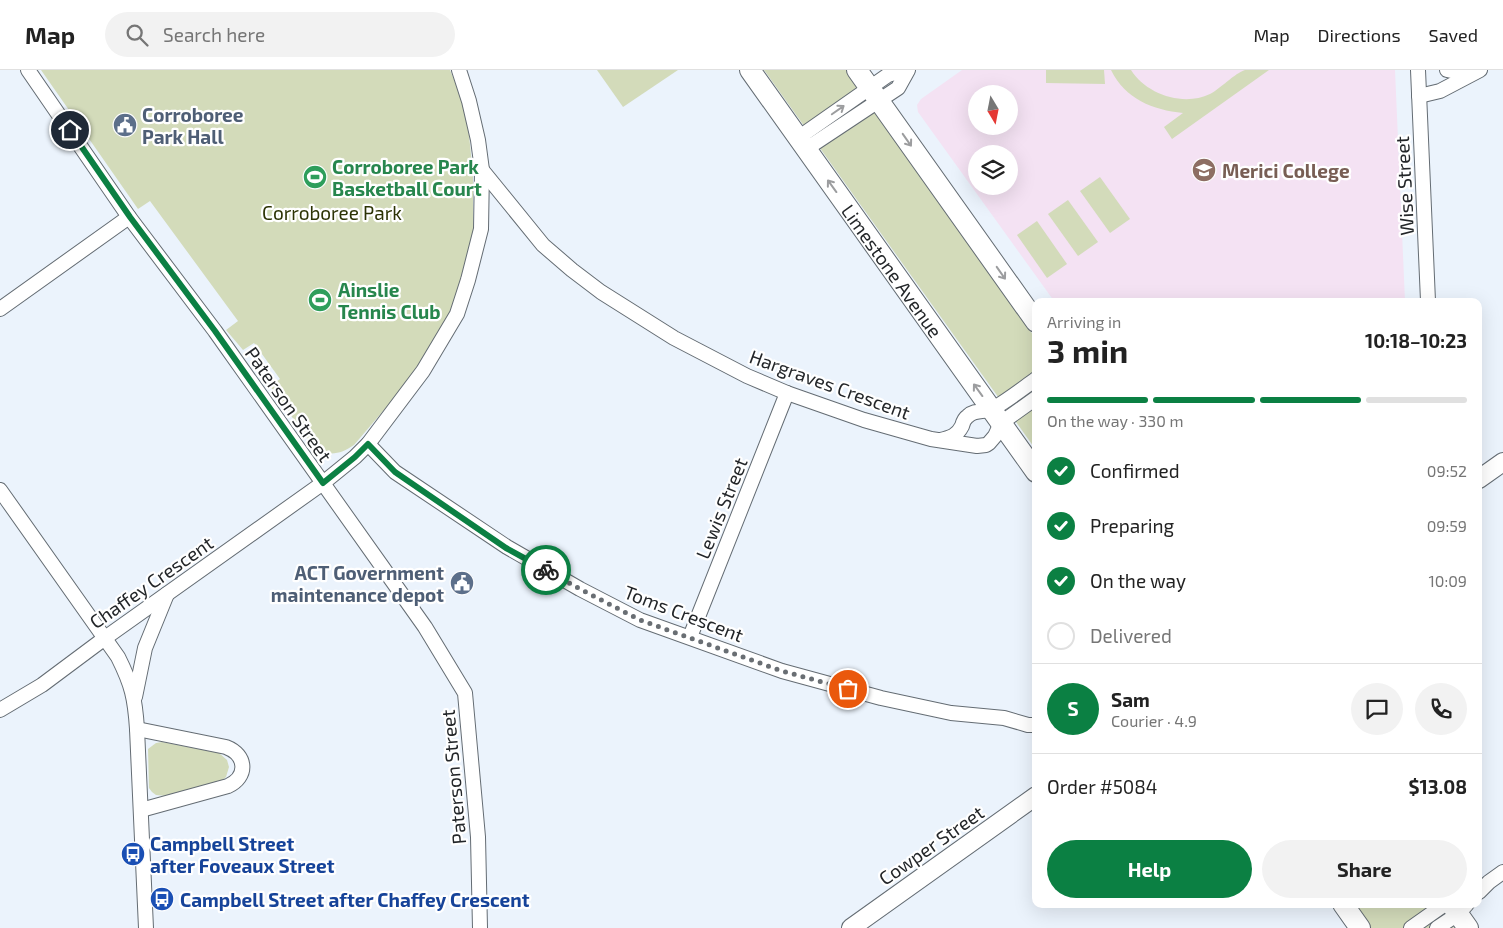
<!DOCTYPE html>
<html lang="en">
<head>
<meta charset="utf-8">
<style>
  body { margin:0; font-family:"Exo 2",sans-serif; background:#f2f2f2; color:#222; height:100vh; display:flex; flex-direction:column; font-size:19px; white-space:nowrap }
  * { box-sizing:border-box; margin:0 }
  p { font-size:16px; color:#767676 }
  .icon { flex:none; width:28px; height:28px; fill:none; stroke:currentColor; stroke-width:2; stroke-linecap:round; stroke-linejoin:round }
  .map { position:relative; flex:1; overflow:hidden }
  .details { position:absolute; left:1032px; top:228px; width:450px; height:610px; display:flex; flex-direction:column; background:#fff; border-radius:10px; box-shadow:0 5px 20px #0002 }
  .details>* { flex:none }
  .needle { width:32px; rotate:170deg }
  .controls { position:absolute; left:968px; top:15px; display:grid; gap:10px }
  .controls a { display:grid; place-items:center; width:50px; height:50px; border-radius:50%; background:#fff; box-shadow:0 5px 20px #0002; font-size:25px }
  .pin { position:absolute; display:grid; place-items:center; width:42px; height:42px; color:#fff; margin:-21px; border:2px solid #fff; border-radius:50%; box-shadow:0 1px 5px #0007 }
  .courier { position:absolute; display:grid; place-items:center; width:50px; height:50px; margin:-25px; border:4px solid #0b8043; border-radius:50%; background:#fff; color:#222; box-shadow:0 1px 6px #0007 }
  .headline em { font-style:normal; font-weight:700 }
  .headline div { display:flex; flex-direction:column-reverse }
  .headline { display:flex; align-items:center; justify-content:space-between; height:85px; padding:0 15px }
  h1 { font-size:32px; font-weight:700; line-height:38px }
  .bar { display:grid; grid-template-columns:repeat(4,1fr); gap:8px 5px; align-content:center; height:60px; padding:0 15px }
  .bar i { height:6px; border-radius:4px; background:#e0e0e0 }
  .bar .selected { background:#0b8043 }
  .bar p { grid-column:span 4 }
  .line { display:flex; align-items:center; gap:12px; padding:0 15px; border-top:1px solid #e0e0e0 }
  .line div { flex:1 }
  .round { display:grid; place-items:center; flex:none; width:52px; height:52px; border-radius:26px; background:#f2f2f2 }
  ol { padding:0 15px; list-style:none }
  li { display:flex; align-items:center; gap:15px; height:55px }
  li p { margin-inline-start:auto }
  li .icon { padding:5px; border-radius:50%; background:#0b8043; color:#fff; stroke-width:4 }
  li:last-child { color:#767676 }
  li i { width:28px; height:28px; border:2px solid #e0e0e0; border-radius:50% }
  .button { display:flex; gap:10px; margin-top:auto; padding:10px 15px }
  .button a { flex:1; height:58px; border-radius:30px; background:#0b8043; color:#fff; font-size:20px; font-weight:700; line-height:58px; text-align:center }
  .button a+a { background:#f2f2f2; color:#222 }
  header { display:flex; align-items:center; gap:30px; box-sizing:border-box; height:70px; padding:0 25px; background:#fff; border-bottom:1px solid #e0e0e0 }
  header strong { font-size:24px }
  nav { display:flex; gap:28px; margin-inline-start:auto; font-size:18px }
  .search { width:350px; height:45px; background:#f2f2f2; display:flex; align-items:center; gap:12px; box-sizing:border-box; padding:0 18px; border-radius:28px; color:#767676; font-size:19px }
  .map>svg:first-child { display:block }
  .education { fill:#f4e2f3; fill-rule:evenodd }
  .green { fill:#d3dbba }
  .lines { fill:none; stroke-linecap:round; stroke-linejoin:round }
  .minor-casing { stroke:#646c73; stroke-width:16 }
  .tertiary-casing { stroke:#646c73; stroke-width:20 }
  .secondary-casing { stroke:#646c73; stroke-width:22 }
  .minor { stroke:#fff; stroke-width:14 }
  .tertiary { stroke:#fff; stroke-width:18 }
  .secondary { stroke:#fff; stroke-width:20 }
  .oneway { stroke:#9c9d9f }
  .done { stroke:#696e73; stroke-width:5; stroke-dasharray:0 9 }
  .route { stroke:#0b8043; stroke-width:6 }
  .labels { text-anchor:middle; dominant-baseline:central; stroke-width:4.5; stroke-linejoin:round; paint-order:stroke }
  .service-label { font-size:19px; font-weight:bold; fill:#4e5e75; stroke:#fff; text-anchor:start }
  .leisure-label { font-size:19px; font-weight:bold; fill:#27864d; stroke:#fff; text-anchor:start }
  .education-label { font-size:19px; font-weight:bold; fill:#785e54; stroke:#fff; text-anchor:start }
  .street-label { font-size:19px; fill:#232629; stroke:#fff }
  .park-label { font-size:19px; fill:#2c3304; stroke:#fff }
  .transit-label { font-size:19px; font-weight:bold; fill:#164399; stroke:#fff; text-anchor:start }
</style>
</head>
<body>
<header>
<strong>Map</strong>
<div class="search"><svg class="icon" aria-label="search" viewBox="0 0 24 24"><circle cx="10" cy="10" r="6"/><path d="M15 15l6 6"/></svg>Search here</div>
<nav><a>Map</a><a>Directions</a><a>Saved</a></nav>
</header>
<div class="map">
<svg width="1503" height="858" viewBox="0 0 1503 858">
  <rect width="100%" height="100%" fill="#ebf3fc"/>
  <path class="education" d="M962,0H1395L1405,231H1054L918,42L917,35L921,29ZM976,24H1009V56H976ZM976,84H1009V116H976Z"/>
  <g class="green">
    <path d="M41,0H450L461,26L469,65L473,104V161L460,211L449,247L413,306L354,375C341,384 329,387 314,378L270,316L280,309L254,273L243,280L226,260L238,251L150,131L138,139Z"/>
    <path d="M597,0H678L623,37Z"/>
    <path d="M764,0H846L1036,269V380Z"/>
    <path d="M1046,0H1104L1105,14L1046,13Z"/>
    <path d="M1111,0H1131C1146,24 1183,37 1210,24C1220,19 1235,3 1245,0C1252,0 1262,0 1269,0L1172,69L1164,57L1183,43C1153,40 1125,29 1111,0Z"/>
    <path d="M1100,107L1130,149L1110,163L1080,121Z"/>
    <path d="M1068,130L1098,172L1078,186L1048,144Z"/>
    <path d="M1037,151L1067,194L1047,208L1017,165Z"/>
    <path d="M162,672L219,683L227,690L229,697L226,707L221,711L167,726L156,725L152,722L149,718L148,679L156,673Z"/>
    <path d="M1355,834H1437L1454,858H1371Z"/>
  </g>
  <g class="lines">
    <g class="minor-casing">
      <g id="minor">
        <path d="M28,0L129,147L215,261L425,557L465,623L478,767L480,858"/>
        <path d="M1418,0L1428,231"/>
        <path d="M1447,0L1456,2H1473"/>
        <path d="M1419,26L1440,21L1480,0"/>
        <path d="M798,68L888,5L904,0"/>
        <path d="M806,79L898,18L908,0"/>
        <path d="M482,100L543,175L572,200L601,222L674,268L747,306L787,323L864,350L931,369L977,376L986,375L989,373L995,366L1001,353L1036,328"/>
        <path d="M0,239L129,147"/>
        <path d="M940,370C950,368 957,366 962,356C963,352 965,348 968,346C975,339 986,343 994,338C1008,330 1022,319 1036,309"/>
        <path d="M368,374L395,402L507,477L580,519L640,550L782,601L881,628L951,643L1004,648L1028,655H1036"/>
        <path d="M0,420L118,587C132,615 135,628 137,659L146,858"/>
        <path d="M690,567L787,323"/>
        <path d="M135,627L145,578L167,524"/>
        <path d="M0,640L42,615L105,568L323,413L355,387L368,374L423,301L457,244L468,210L481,159L482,100L478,70L469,31L459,0"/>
        <path d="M137,659L226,677C247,685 248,707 228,716L141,740"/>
        <path d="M1479,822L1489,812L1503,802"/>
        <path d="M1411,858L1445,834"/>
        <path d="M1437,858L1458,844L1467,834"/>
      </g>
    </g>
    <g class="tertiary-casing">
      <g id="tertiary">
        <path d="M1479,409L1503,392"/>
        <path d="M851,858L1036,726"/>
      </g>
    </g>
    <g class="secondary-casing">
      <g id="secondary">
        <path id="s1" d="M750,0L1036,402"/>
        <path d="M857,0L1036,252"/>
        <path d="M1343,834L1360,858"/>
        <path d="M1451,834L1468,858"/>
      </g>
    </g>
    <use href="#minor" class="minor"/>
    <use href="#tertiary" class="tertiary"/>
    <use href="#secondary" class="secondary"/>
  </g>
  <defs><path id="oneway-shaft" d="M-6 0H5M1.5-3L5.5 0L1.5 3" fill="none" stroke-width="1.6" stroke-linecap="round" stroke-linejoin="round" transform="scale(1.25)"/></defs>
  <g class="oneway">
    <use href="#oneway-shaft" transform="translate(838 40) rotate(-35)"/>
    <use href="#oneway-shaft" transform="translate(907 70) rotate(55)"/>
    <use href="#oneway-shaft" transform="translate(832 116) rotate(-126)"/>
    <use href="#oneway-shaft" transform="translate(1001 203) rotate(55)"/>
    <use href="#oneway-shaft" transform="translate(978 320) rotate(-126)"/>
  </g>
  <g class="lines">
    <path class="done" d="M546,500L580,519L640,550L782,601L848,619"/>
    <path class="route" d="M70,60L130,147L215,261L323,413L355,387L368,374L395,402L506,478L546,500"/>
  </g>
  <defs>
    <g id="civic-disc" transform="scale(1.25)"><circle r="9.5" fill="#5c6f8a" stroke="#fff"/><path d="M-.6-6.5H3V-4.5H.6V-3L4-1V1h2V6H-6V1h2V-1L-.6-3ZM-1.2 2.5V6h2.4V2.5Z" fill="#fff"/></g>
    <g id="school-disc" transform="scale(1.25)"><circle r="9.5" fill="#8d6e63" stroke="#fff"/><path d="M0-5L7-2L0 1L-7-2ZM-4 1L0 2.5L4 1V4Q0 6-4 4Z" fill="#fff"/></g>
    <g id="stadium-disc" transform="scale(1.25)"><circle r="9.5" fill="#2e9e5b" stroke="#fff"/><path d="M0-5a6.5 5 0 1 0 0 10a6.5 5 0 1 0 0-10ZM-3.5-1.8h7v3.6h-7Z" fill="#fff"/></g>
    <g id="bus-disc" transform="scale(1.25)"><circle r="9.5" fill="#1a4fb4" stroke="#fff"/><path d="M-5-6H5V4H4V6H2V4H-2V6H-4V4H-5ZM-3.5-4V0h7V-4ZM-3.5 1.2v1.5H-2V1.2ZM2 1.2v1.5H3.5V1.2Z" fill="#fff"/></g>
  </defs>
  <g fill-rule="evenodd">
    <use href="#civic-disc" x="125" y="55"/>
    <use href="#school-disc" x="1204" y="100"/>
    <use href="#stadium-disc" x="315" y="107"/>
    <use href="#stadium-disc" x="320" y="230"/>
    <use href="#civic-disc" x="462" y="513"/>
    <use href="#bus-disc" x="133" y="784"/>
    <use href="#bus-disc" x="162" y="829"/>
  </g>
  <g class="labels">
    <g class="service-label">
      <text x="142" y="44">Corroboree<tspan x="142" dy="22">Park Hall</tspan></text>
      <text x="444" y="502" text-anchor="end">ACT Government<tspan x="444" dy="22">maintenance depot</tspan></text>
    </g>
    <g class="leisure-label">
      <text x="332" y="96">Corroboree Park<tspan x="332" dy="22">Basketball Court</tspan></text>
      <text x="338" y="219">Ainslie<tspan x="338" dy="22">Tennis Club</tspan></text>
    </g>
    <g class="education-label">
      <text x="1222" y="100">Merici College</text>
    </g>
    <g class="street-label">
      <text transform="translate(1404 116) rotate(-93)">Wise Street</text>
      <text stroke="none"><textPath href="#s1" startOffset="246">Limestone Avenue</textPath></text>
      <text transform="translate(830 314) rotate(20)">Hargraves Crescent</text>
      <text transform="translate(289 334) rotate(55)">Paterson Street</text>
      <text transform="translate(721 438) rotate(-68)">Lewis Street</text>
      <text transform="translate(151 512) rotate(-35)">Chaffey Crescent</text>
      <text transform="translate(684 543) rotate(21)">Toms Crescent</text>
      <text transform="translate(453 707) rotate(-95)">Paterson Street</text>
      <text transform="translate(931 775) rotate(-35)">Cowper Street</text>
    </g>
    <g class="park-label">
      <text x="332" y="142">Corroboree Park</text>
    </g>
    <g class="transit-label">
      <text x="150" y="773">Campbell Street<tspan x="150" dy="22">after Foveaux Street</tspan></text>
      <text x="180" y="829">Campbell Street after Chaffey Crescent</text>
    </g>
  </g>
</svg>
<div class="controls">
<a><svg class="needle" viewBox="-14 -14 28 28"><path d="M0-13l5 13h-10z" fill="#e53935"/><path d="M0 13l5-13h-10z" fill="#767676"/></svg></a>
<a><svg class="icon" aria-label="layers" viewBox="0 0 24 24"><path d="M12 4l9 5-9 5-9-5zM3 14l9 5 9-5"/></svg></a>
</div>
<div class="pin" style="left:848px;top:619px;background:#ea580c"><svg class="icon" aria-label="bag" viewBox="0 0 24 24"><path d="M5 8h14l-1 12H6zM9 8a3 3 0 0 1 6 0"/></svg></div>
<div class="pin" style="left:70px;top:60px;background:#1f2937"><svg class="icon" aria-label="home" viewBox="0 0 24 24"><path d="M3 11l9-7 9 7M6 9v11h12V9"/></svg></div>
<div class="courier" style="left:546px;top:500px"><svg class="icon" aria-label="bike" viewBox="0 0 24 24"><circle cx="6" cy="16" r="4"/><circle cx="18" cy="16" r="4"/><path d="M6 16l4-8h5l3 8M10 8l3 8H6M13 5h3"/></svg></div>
<section class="details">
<div class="headline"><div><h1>3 min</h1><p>Arriving in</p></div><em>10:18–10:23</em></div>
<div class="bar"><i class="selected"></i><i class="selected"></i><i class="selected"></i><i></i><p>On the way · 330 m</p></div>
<ol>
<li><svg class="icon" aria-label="check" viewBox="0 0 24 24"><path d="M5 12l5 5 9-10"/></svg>Confirmed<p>09:52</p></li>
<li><svg class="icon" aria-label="check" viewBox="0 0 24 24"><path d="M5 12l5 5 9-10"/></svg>Preparing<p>09:59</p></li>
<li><svg class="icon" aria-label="check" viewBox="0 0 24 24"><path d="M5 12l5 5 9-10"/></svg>On the way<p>10:09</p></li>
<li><i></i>Delivered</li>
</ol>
<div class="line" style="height:90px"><b class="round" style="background:#0b8043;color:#fff">S</b><div><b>Sam</b><p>Courier · 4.9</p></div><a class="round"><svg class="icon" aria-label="chat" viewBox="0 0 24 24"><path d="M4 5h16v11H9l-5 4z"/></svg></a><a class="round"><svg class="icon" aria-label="phone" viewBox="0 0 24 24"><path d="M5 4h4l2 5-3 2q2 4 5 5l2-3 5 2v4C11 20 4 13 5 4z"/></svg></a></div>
<div class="line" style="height:65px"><div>Order #5084</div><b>$13.08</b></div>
<div class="button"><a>Help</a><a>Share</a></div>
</section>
</div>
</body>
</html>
